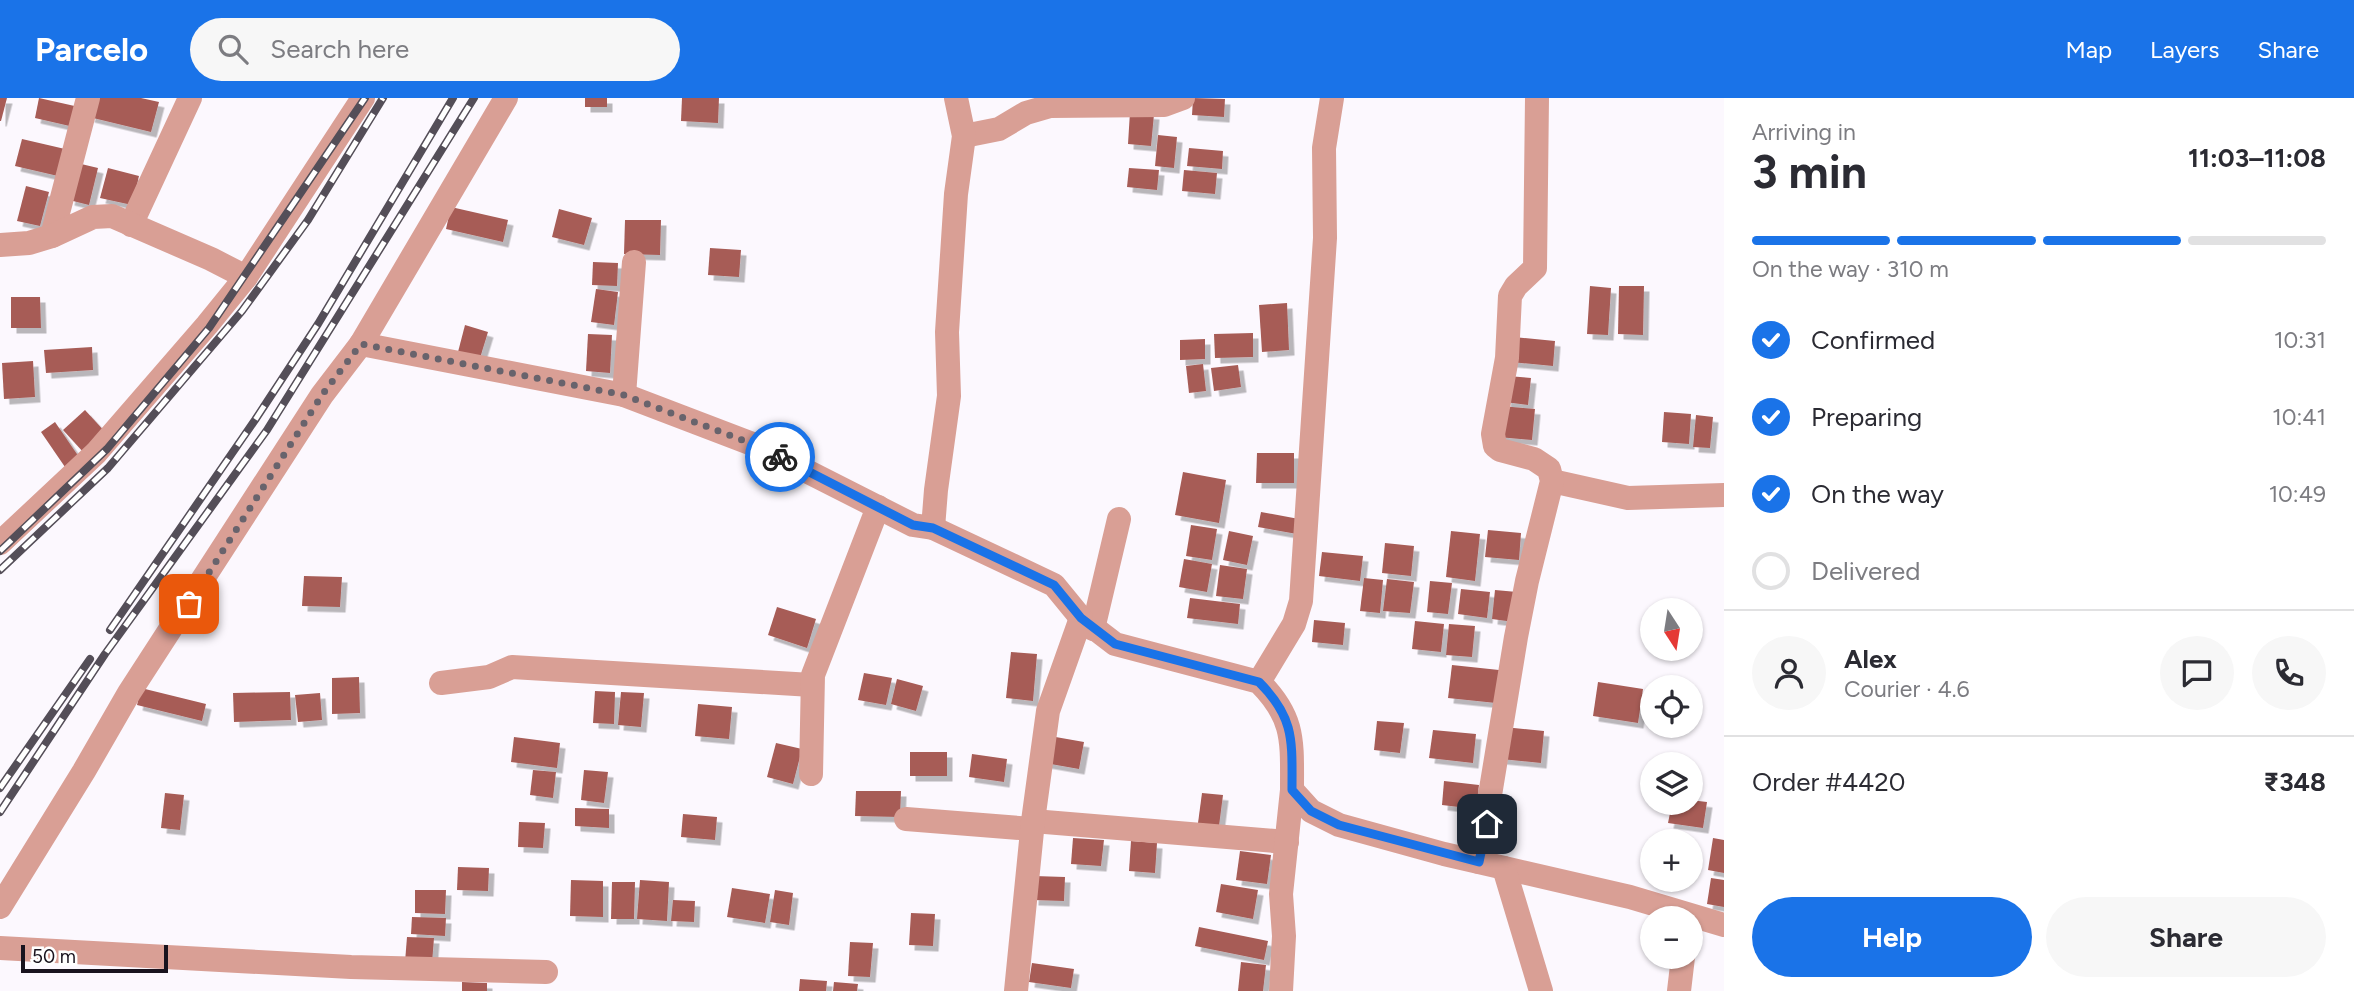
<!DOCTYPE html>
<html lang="en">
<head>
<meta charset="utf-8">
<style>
  body { margin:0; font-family:Figtree,sans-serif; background:#f7f7f7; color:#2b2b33; height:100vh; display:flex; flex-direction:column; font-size:26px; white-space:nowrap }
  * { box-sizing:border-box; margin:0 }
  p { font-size:23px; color:#7c7c81 }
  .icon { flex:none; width:38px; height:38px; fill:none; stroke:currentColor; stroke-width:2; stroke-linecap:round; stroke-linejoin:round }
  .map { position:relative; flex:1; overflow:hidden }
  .sheet { display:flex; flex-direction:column; background:#fff; width:630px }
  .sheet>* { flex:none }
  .needle { width:46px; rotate:168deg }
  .tools { position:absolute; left:1640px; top:500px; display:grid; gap:14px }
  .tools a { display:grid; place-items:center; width:63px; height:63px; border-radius:50%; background:#fff; box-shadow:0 2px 5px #0004; font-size:35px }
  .scale { position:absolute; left:21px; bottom:18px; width:147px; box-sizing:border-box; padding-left:7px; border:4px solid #19131e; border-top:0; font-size:19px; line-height:24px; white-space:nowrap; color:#19131e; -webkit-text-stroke:5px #fff; paint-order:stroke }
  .pin { position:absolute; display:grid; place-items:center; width:60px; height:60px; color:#fff; margin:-30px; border-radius:14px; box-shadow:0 4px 10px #0006 }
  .courier { position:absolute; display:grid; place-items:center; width:70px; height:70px; margin:-35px; border:5px solid #1a73e8; border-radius:50%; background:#fff; color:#222; box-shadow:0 2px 9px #0007 }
  .summary em { font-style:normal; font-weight:700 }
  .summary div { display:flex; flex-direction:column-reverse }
  .summary { display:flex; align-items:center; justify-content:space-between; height:119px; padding:0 28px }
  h1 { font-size:46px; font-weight:700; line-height:52px }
  .bar { display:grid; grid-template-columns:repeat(4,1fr); gap:10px 7px; align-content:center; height:84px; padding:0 28px }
  .bar i { height:9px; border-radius:5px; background:#e1e1e2 }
  .bar .on { background:#1a73e8 }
  .bar p { grid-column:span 4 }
  .line { display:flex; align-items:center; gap:18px; padding:0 28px; border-top:2px solid #e1e1e2 }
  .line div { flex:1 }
  .round { display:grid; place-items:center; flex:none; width:74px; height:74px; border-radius:37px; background:#f7f7f7 }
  ol { padding:0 28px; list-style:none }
  li { display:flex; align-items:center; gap:21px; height:77px }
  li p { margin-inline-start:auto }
  li .icon { padding:7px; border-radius:50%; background:#1a73e8; color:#fff; stroke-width:4 }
  li:last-child { color:#7c7c81 }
  li i { width:38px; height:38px; border:4px solid #e1e1e2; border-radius:50% }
  .button { display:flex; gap:14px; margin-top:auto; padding:14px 28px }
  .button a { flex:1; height:80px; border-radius:42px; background:#1a73e8; color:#fff; font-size:28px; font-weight:700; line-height:80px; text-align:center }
  .button a+a { background:#f7f7f7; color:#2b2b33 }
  header { display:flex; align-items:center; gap:42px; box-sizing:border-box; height:98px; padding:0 35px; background:#1a73e8; color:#fff }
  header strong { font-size:33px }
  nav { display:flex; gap:38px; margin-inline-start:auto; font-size:24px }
  .search { width:490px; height:63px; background:#f7f7f7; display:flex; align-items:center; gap:18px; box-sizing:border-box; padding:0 24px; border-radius:38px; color:#7c7c81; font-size:26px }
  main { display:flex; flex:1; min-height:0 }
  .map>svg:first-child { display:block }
  .building { fill:#a75c56; filter:url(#shadow) }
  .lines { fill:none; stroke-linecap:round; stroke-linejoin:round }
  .minor { stroke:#d99f95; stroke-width:24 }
  .rail-casing { stroke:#544e58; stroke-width:8 }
  .rail { stroke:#fff; stroke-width:5; stroke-dasharray:16; stroke-linecap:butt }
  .done { stroke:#68636c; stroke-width:7; stroke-dasharray:0 12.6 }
  .route { stroke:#1a73e8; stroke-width:9 }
</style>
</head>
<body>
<header>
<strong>Parcelo</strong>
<div class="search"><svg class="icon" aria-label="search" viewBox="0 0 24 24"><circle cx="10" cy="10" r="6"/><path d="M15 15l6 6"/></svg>Search here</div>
<nav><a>Map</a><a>Layers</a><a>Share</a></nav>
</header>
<main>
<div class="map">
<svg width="1724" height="893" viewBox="0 0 1724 893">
  <defs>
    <filter id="shadow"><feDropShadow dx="5.5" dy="5.5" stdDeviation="0" flood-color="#0004"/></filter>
  </defs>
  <rect width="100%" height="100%" fill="#fcf8fe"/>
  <g class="building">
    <path d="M0,0H7L1,23H0Z"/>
    <path d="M39,0L79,9L74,29L35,20Z"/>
    <path d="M94,0H141L159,4L151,34L89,19Z"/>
    <rect x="585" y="0" width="22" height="9"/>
    <path d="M682,0H719L718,25L681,23Z"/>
    <path d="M1193,0L1225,1L1224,19L1192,17Z"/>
    <path d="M1130,14L1154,16L1151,48L1128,46Z"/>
    <path d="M1158,37L1177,39L1174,70L1155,68Z"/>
    <path d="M22,41L65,51L58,78L15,68Z"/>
    <path d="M1189,50L1223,53L1222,71L1187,68Z"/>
    <path d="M77,65L98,70L89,107L69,102Z"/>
    <path d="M108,70L139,78L132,107L100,100Z"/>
    <path d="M1129,70L1159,72L1157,92L1127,89Z"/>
    <path d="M1184,72L1217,75L1215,96L1182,93Z"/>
    <path d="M26,88L49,94L40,128L17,123Z"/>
    <path d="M451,109L508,122L503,144L446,131Z"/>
    <path d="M559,111L592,120L584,147L552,139Z"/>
    <path d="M625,122H661L660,157L624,156Z"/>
    <path d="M710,150L741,152L739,179L708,177Z"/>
    <path d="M593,164L618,165L617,188L592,187Z"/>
    <path d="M1590,188L1611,190L1608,237L1587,236Z"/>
    <path d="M1619,188H1644L1643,237L1618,236Z"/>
    <path d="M596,191L618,194L614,227L591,224Z"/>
    <path d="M11,199H40L41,230H11Z"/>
    <path d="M1287,205L1289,252L1262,254L1259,207Z"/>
    <path d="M465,227L488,234L480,260L458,254Z"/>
    <path d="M1253,235V259L1215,260L1214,236Z"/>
    <path d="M588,236L612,237L610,275L586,273Z"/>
    <path d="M1514,239L1555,243L1553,268L1511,264Z"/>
    <path d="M1205,241V261L1180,262V242Z"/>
    <path d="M92,249L93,272L46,275L44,252Z"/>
    <path d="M33,263L35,299L4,301L2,265Z"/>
    <path d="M1203,266L1206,293L1189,295L1186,268Z"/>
    <path d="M1238,267L1241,289L1214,293L1211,270Z"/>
    <path d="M1508,278L1531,280L1528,307L1505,304Z"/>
    <path d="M1501,308L1535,311L1532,342L1498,339Z"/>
    <path d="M85,312L107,336L85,356L63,332Z"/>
    <path d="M1664,314L1691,316L1689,346L1662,344Z"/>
    <path d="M1696,317L1713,319L1710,350L1693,349Z"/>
    <path d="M55,324L79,359L65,369L41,334Z"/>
    <path d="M1257,355H1294V385H1256Z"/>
    <path d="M1183,374L1226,382L1219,425L1175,417Z"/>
    <path d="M1261,414L1299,421L1297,436L1258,429Z"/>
    <path d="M1191,427L1217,431L1212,462L1186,458Z"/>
    <path d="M1488,432L1521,435L1519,462L1485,459Z"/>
    <path d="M1229,433L1253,438L1247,467L1223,462Z"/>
    <path d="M1451,433L1480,436L1475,483L1446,479Z"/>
    <path d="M1385,445L1414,448L1411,478L1382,475Z"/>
    <path d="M1322,454L1363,458L1360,483L1319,478Z"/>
    <path d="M1184,461L1212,466L1207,494L1179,489Z"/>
    <path d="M1220,467L1247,471L1243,501L1216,498Z"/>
    <path d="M304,478L342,479L340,509L302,508Z"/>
    <path d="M1364,480L1383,482L1380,515L1360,513Z"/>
    <path d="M1387,481L1414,484L1410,515L1383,513Z"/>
    <path d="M1430,483L1452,485L1448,516L1427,514Z"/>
    <path d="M1461,491L1490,494L1487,520L1458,516Z"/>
    <path d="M1495,492L1517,494L1514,524L1492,521Z"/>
    <path d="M1190,500L1240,506L1238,526L1187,520Z"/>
    <path d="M777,509L816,521L807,550L768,537Z"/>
    <path d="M1314,522L1345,525L1343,547L1312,544Z"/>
    <path d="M1415,523L1444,526L1441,554L1412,551Z"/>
    <path d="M1449,526L1475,528L1472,559L1446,557Z"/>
    <path d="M1011,554L1037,556L1033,603L1006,600Z"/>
    <path d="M1452,567L1499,572L1496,605L1448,600Z"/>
    <path d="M864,575L892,580L886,607L858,602Z"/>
    <path d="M359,579L360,615L332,616V580Z"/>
    <path d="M897,581L923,588L916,613L891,606Z"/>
    <path d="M1598,584L1643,591L1638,625L1593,618Z"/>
    <path d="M141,590L206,606L202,623L137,607Z"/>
    <path d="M595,593L615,594L614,626L593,625Z"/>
    <path d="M290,594L291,622L234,624L233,595Z"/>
    <path d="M621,594L644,595L641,629L618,627Z"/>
    <path d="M320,595L322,622L298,624L295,597Z"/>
    <path d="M698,606L732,609L729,641L695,638Z"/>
    <path d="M1377,623L1404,625L1400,655L1374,652Z"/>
    <path d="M1504,629L1544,633L1541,665L1501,661Z"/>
    <path d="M1433,632L1476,636L1473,665L1429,660Z"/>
    <path d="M1050,638L1084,644L1079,671L1045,665Z"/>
    <path d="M514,639L560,645L557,670L511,664Z"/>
    <path d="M776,645L802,651L793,686L767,679Z"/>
    <rect x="910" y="654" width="37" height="24"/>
    <path d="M972,656L1007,661L1004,684L969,679Z"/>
    <path d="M533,672L556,674L553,700L530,697Z"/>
    <path d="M584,672L608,674L604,705L581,702Z"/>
    <path d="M1444,683L1479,687L1476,711L1442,707Z"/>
    <path d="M856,693H901L900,719L855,718Z"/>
    <path d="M165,695L184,697L180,732L161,730Z"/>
    <path d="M1202,695L1223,697L1219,728L1198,725Z"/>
    <path d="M1690,702L1707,704L1703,730L1668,725L1672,705H1690Z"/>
    <path d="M575,710L609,711V730L575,728Z"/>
    <path d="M683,716L717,719L715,742L681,739Z"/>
    <path d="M519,724L545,725L543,750L518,749Z"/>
    <path d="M1073,740L1104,742L1101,768L1071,766Z"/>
    <path d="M1713,740L1724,742V775L1708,772Z"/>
    <path d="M1131,743L1157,745L1155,775L1129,773Z"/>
    <path d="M1240,753L1271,757L1267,786L1236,782Z"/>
    <path d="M458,769L489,770L488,793L457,792Z"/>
    <path d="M1034,778L1065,779L1064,803L1033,802Z"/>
    <path d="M1711,780L1724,782V809L1707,806Z"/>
    <path d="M571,782L603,783V819L570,818Z"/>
    <path d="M640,782L669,784L667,823L637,821Z"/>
    <path d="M612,784H635L634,821H611Z"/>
    <path d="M1221,786L1258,792L1253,821L1216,814Z"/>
    <path d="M732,790L770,796L765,825L727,819Z"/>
    <path d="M415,792H446L445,816L415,815Z"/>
    <path d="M775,792L793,795L789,827L770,824Z"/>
    <path d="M673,802L695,803L694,824L671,823Z"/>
    <path d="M911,815L935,816L933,848L909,847Z"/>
    <path d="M412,819L446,820L445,838L411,836Z"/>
    <path d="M1199,829L1268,843L1264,862L1195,848Z"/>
    <path d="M407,839L434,840L432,865L405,864Z"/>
    <path d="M850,844L873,845L870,879L848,878Z"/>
    <path d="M1241,864L1266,867L1263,893H1238Z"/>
    <path d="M1032,865L1074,871L1071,890L1029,884Z"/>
    <path d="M800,881L827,883L826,893H799Z"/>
    <path d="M462,884L487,885V893H462Z"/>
    <path d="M834,884L858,886L857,893H833Z"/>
  </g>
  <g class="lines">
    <g class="minor">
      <path d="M964,38L999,31L1026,15L1050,8L1164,7L1183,0"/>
      <path d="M131,127L190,0"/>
      <path d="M52,138L88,0"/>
      <path d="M0,147L29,145L52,138L93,119L112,118L211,161L246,179"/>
      <path d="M361,246L624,297L755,347L913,427L933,430L1054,487L1081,520L1115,546L1259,584C1295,620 1292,643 1292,692L1311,713L1339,727L1444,756L1630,799L1724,827"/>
      <path d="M624,297L634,164"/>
      <path d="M1552,383L1628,400L1724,397"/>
      <path d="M933,430L936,392L949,298L947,234L956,96L964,38L956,0"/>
      <path d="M0,445L96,355L207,227L246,179L363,0"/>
      <path d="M1093,531L1119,421"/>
      <path d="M1259,584L1294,526L1301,503L1325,140L1324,50L1332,0"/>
      <path d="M441,585L489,579L512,569L812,587"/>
      <path d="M811,676L813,577L878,409"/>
      <path d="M906,721L1032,731"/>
      <path d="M1033,723L1287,744"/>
      <path d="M1479,764L1516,539L1527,483L1552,383L1549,371L1534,361L1500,352L1495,348L1493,336L1507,260L1510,198L1516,188L1535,170L1537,0"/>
      <path d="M1504,770L1541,893"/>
      <path d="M0,809L84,673L129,595L322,297L361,246L506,0"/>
      <path d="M0,850L351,869L546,874"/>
      <path d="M1016,893L1033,723L1048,613L1081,520"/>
      <path d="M1281,893L1284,838L1281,796L1292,692"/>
      <path d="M1679,893L1683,859"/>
    </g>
    <g class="rail-casing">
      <g id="rail">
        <path d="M0,453L107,351L209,230L365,0"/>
        <path d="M0,472L108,370L242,213L308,122L383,0"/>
        <path d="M110,532L255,322L318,226L453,0"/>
        <path d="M0,690L90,561"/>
        <path d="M0,714L105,556L267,332L474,0"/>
      </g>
    </g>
    <use href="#rail" class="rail"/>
  </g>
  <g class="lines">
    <path class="done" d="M189,506L322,297L361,246L624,297L755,347L780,359"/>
    <path class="route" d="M780,359L913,427L933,430L1054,487L1081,520L1115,546L1259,584C1295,620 1292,643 1292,692L1311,713L1339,727L1479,764L1487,726"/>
  </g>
</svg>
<div class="tools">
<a><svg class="needle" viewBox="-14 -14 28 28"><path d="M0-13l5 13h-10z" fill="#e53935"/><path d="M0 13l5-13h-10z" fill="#7c7c81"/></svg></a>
<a><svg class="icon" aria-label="locate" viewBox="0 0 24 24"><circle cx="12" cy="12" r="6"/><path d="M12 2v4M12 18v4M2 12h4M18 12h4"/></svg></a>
<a><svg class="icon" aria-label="layers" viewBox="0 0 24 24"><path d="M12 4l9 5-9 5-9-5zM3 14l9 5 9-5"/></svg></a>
<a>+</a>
<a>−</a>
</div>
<div class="scale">50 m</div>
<div class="pin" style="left:189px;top:506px;background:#ea580c"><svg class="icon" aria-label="bag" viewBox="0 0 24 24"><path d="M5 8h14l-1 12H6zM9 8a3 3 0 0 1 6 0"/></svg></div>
<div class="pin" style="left:1487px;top:726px;background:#1f2937"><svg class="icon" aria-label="home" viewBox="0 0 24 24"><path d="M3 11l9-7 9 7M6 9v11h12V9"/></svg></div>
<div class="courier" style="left:780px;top:359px"><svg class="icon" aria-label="bike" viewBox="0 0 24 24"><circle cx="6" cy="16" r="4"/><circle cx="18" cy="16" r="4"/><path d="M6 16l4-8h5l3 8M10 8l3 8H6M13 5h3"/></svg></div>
</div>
<section class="sheet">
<div class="summary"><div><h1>3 min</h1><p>Arriving in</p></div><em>11:03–11:08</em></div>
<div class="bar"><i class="on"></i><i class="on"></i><i class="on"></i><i></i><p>On the way · 310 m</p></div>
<ol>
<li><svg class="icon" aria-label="check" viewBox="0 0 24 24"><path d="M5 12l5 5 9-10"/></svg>Confirmed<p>10:31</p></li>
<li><svg class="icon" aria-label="check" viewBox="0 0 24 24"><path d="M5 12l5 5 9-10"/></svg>Preparing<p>10:41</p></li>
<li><svg class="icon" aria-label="check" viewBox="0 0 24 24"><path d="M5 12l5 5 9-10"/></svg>On the way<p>10:49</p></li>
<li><i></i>Delivered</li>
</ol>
<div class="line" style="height:126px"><a class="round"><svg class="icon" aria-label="person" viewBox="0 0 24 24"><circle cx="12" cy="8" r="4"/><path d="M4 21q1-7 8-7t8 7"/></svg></a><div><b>Alex</b><p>Courier · 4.6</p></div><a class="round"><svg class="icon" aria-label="chat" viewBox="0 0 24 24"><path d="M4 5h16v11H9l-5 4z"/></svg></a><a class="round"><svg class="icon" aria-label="phone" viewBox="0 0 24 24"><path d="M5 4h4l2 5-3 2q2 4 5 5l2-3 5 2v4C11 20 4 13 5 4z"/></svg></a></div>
<div class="line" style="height:91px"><div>Order #4420</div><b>₹348</b></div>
<div class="button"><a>Help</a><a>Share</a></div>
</section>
</main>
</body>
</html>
